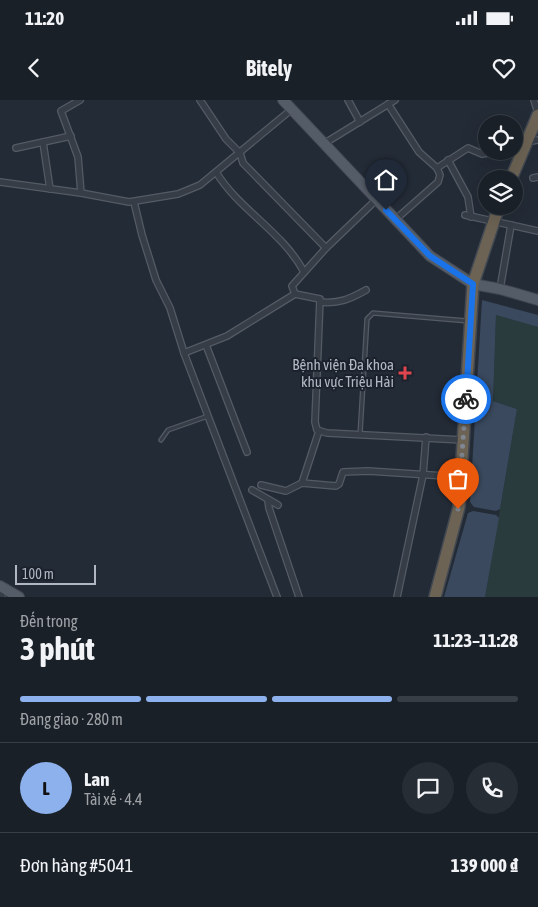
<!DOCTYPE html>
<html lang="vi">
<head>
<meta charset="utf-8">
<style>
  body { margin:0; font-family:"Asap Condensed",sans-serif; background:#272d34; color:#f1f3f6; height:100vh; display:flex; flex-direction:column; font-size:19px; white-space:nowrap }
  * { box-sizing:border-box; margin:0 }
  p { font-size:16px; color:#9fa3a8 }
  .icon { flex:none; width:28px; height:28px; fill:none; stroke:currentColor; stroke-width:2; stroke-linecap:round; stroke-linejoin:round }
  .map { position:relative; height:497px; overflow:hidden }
  .drawer { display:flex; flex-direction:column; background:#1a2028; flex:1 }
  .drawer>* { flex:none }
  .controls { position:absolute; left:478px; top:15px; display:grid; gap:10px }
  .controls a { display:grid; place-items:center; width:45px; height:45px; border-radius:50%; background:#1a2028; box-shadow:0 5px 20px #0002,0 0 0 1px #383e45; font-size:25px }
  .scale { position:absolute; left:15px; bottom:12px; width:81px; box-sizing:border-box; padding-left:5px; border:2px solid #b1b8c3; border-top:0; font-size:14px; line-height:18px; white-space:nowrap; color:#b1b8c3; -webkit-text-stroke:4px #1c222c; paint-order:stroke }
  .pin { position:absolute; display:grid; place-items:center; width:42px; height:42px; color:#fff; margin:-51px -21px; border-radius:50% 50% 50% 0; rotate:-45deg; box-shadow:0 0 5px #0007 }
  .pin .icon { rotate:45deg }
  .courier { position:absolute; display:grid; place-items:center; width:50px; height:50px; margin:-25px; border:4px solid #1a73e8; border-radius:50%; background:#fff; color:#222; box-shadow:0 1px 6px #0007 }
  .headline em { font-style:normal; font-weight:700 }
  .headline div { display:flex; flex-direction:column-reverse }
  .headline { display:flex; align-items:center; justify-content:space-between; height:85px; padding:0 20px }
  h1 { font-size:32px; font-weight:700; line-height:38px }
  .bar { display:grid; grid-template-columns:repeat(4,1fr); gap:8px 5px; align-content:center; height:60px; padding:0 20px }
  .bar i { height:6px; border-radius:4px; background:#383e45 }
  .bar .current { background:#8db1ec }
  .bar p { grid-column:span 4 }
  .line { display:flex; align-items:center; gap:12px; padding:0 20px; border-top:1px solid #383e45 }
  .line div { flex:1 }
  .round { display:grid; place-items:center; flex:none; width:52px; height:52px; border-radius:26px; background:#272d34 }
  .status { display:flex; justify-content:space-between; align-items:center; height:35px; padding:0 25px; background:#1a2028; direction:ltr }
  .status svg { height:14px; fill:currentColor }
  header { display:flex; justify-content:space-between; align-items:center; height:65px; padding:0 20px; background:#1a2028; font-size:22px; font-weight:700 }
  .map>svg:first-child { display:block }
  .green { fill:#293b3c }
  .water { fill:#3a495e }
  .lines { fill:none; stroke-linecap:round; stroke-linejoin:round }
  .lane-casing { stroke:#545b65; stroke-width:5.5 }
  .street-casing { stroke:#545b65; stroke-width:8 }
  .primary-casing { stroke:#404650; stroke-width:12 }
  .highway-casing { stroke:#414852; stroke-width:14 }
  .lane { stroke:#363d47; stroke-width:3 }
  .street { stroke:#363d47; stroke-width:5.5 }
  .primary { stroke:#545c67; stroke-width:10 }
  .highway { stroke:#6c6354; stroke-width:11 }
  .done { stroke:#7f8792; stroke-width:5; stroke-dasharray:0 9 }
  .route { stroke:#1a73e8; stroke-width:6 }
  .health-dot { fill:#e0444e; stroke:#1c222c; stroke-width:2 }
  .labels { text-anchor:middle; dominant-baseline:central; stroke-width:4; stroke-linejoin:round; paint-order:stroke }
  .poi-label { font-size:15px; fill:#b1b8c3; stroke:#1c222c; text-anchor:end }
</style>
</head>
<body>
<div class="status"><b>11:20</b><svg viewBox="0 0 49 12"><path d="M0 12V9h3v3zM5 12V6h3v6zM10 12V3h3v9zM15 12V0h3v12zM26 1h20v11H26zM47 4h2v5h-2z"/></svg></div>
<header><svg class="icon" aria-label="back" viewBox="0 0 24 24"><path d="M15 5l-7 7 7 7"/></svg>Bitely<svg class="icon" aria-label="heart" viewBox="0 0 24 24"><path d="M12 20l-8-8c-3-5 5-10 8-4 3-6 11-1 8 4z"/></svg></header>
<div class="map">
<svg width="538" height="497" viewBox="0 0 538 497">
  <rect width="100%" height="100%" fill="#232b36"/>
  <path class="green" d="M496,215L538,227V497H485L517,309L493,301Z"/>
  <g class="water">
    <path d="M482,200L538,215V227L496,215L493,301L517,309L500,409L496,411L474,407L470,402Z"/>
    <path d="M473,411L496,415L499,418L485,497H444L468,413Z"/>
  </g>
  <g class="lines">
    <g class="lane-casing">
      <g id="lane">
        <path d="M360,334L367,219L373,213L468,221"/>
        <path d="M161,340L168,330L208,316"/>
      </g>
    </g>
    <g class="street-casing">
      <g id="street">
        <path d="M80,0L61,11L78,57L81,93"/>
        <path d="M200,0L226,39L240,53L243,63L326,148"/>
        <path d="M348,0L360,22"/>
        <path d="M534,0L538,13"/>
        <path d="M388,4L419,52L437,68L440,75L438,82L396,119"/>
        <path d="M43,42L50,89"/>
        <path d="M527,42L538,40"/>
        <path d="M325,43L395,0"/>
        <path d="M16,48L71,36"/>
        <path d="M448,60L468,97L471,117"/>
        <path d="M437,68L468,48L482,54L502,51"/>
        <path d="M216,72C239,110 283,132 304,172"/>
        <path d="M533,78L538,77"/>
        <path d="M0,82L81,93L129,102L178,94L200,85L292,9"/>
        <path d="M376,100L326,148L292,186L295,194L320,199L315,322L317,330L327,333L463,340"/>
        <path d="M134,102L142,135L156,180L170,208L184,253L277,497"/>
        <path d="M465,115L538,131"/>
        <path d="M500,189L511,125"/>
        <path d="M320,202C339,204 350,199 366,190"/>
        <path d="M206,245L247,352"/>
        <path d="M184,253L227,236L295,194"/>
        <path d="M302,383L319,331"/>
        <path d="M261,385L286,391L302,383L336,386L339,384L343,372L368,371L461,377"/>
        <path d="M252,390L278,405"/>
        <path d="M268,401L269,408L299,497"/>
        <path d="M0,489L2,497"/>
        <path d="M397,497L423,375L426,337"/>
      </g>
    </g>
    <g class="primary-casing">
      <g id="primary">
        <path d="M283,0L430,156L473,184L500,189L538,200"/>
        <path d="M0,486L19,497"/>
      </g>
    </g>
    <g class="highway-casing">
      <g id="highway">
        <path d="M511,79L538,15"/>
        <path d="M435,497L459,407L473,184L499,106"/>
      </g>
    </g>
    <use href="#lane" class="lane"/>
    <use href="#street" class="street"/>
    <use href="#primary" class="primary"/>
    <use href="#highway" class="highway"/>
  </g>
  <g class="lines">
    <path class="done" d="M458,409L466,299"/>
    <path class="route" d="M386,110L430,156L473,184L466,299"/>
  </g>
  <path class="health-dot" d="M402.5 265.5h5v5h5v5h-5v5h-5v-5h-5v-5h5z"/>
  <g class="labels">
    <g class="poi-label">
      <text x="394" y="264">Bệnh viện Đa khoa<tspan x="394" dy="17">khu vực Triệu Hải</tspan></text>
    </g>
  </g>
</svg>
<div class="controls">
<a><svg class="icon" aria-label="locate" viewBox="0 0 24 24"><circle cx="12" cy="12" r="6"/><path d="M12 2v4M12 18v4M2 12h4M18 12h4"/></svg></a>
<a><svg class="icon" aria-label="layers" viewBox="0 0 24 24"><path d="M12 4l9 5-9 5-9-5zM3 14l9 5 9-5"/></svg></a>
</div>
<div class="scale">100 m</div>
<div class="pin" style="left:458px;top:409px;background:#ea580c"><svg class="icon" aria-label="bag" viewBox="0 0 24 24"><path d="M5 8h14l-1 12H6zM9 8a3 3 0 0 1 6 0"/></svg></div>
<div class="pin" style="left:386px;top:110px;background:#1f2937"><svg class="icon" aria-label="home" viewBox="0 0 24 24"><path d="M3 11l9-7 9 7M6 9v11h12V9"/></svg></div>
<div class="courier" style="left:466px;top:299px"><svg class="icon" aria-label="bike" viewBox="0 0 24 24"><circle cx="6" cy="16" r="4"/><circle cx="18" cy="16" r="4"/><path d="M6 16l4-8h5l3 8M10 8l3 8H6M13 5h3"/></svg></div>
</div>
<section class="drawer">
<div class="headline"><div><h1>3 phút</h1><p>Đến trong</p></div><em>11:23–11:28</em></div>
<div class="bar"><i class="current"></i><i class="current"></i><i class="current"></i><i></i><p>Đang giao · 280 m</p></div>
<div class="line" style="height:90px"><b class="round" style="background:#8db1ec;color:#111">L</b><div><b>Lan</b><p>Tài xế · 4.4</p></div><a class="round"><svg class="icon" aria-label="chat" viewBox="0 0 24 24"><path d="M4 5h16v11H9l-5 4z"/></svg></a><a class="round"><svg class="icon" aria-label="phone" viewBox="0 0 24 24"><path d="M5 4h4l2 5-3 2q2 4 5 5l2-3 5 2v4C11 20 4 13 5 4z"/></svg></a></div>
<div class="line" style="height:65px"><div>Đơn hàng #5041</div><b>139 000 ₫</b></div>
</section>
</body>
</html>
